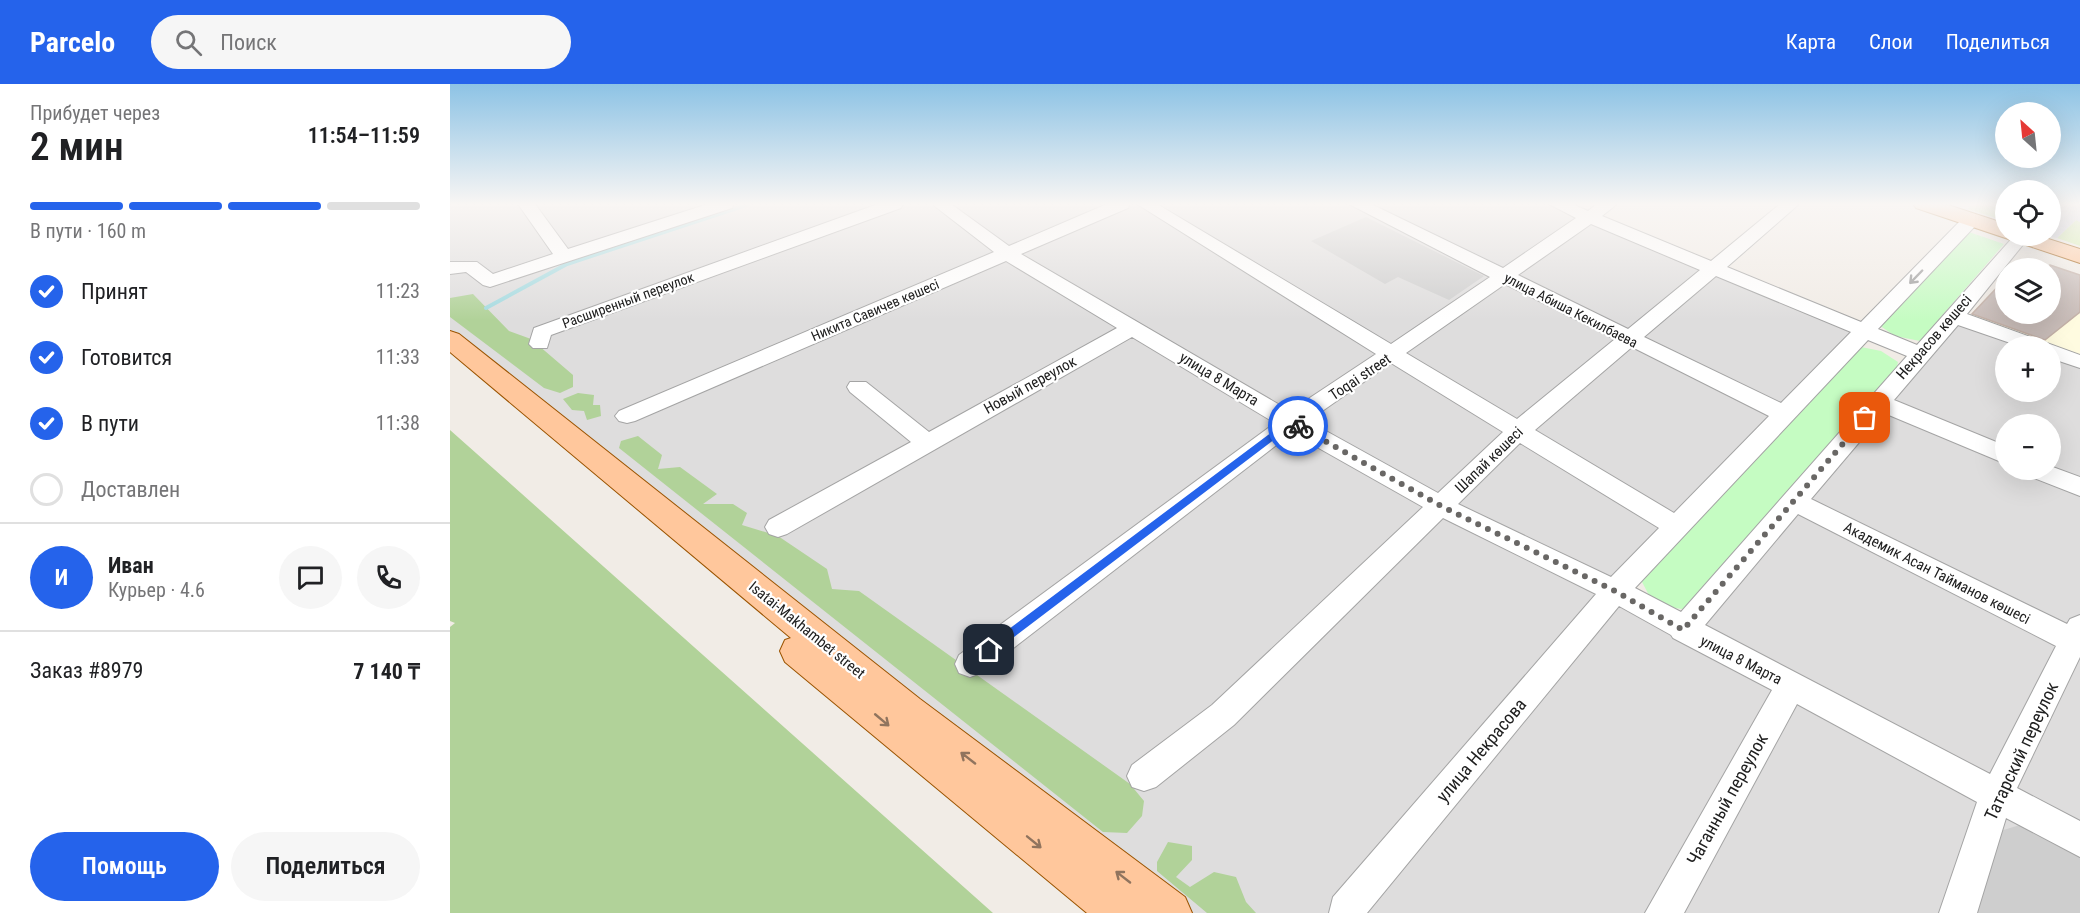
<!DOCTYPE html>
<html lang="ru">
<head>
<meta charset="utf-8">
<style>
  body { margin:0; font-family:"Roboto Condensed",sans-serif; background:#f6f6f6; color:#202124; height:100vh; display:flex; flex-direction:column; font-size:22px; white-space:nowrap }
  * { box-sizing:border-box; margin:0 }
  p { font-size:20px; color:#757577 }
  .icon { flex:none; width:33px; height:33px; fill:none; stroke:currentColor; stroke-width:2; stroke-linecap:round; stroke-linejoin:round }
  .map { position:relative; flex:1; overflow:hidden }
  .drawer { display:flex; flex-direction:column; background:#fff; width:450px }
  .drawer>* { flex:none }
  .needle { width:39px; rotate:333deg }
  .controls { position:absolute; left:1545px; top:18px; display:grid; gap:12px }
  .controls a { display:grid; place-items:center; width:66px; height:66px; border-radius:50%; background:#fff; box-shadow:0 6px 24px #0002; font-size:30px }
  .pin { position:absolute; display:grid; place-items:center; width:51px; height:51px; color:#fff; margin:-26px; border-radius:12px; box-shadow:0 3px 9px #0006 }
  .courier { position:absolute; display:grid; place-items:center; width:60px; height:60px; margin:-30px; border:4px solid #2563eb; border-radius:50%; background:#fff; color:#222; box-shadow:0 2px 8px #0007 }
  .headline em { font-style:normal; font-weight:600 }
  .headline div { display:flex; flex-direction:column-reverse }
  .headline { display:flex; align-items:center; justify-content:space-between; height:102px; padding:0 30px }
  h1 { font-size:39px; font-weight:600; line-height:45px }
  .bar { display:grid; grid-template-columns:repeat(4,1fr); gap:9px 6px; align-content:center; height:72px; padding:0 30px }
  .bar i { height:8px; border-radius:4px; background:#e0e0e0 }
  .bar .selected { background:#2563eb }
  .bar p { grid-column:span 4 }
  .line { display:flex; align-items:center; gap:15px; padding:0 30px; border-top:2px solid #e0e0e0 }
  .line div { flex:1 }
  .round { display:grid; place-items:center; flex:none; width:63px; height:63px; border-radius:32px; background:#f6f6f6 }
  ol { padding:0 30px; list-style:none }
  li { display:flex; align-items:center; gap:18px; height:66px }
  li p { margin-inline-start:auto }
  li .icon { padding:6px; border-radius:50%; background:#2563eb; color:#fff; stroke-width:4 }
  li:last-child { color:#757577 }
  li i { width:33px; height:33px; border:3px solid #e0e0e0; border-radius:50% }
  .primary-button { display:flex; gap:12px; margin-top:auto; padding:12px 30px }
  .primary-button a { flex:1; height:69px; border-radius:36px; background:#2563eb; color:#fff; font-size:24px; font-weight:600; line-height:69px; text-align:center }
  .primary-button a+a { background:#f6f6f6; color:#202124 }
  header { display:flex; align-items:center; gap:36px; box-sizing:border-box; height:84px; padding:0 30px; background:#2563eb; color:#fff }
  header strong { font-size:28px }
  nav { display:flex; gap:33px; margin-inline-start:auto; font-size:21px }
  .search { width:420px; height:54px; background:#f6f6f6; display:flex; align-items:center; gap:15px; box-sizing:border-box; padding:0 21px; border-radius:33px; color:#757577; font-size:22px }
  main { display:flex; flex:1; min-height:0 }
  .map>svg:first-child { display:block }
  .residential { fill:#dedddd; fill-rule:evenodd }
  .education { fill:#fffbe0 }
  .religious { fill:#cecece }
  .grass { fill:#d3edaa }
  .forest { fill:#b1d299 }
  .park { fill:#c5fcc2 }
  .plaza { fill:#dadbe7 }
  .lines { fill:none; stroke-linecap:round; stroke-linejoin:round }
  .stream { stroke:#a4dae0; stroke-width:4 }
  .building { fill:#c9bdb9; stroke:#c3b0a7; stroke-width:1.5 }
  .minor-casing { stroke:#a4a4a4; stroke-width:2 }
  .major-casing { stroke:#9b5400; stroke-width:2 }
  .minor { fill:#fff; fill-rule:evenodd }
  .major { fill:#ffc79c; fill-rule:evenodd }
  .oneway { stroke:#9b9b9b }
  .oneway2 { stroke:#90745e }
  .route { fill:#2563eb }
  .done { stroke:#696765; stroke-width:6; stroke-dasharray:0 10.8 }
  .labels { text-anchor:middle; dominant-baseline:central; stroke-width:4.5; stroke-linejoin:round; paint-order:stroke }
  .far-street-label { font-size:14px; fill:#202020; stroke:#fff }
  .street-label { font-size:15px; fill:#202020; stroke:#fff }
  .near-street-label { font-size:18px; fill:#202020; stroke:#fff }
</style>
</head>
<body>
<header>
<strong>Parcelo</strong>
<div class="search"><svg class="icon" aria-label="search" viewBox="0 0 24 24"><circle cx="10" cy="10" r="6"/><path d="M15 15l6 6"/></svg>Поиск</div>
<nav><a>Карта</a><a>Слои</a><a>Поделиться</a></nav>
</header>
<main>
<section class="drawer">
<div class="headline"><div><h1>2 мин</h1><p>Прибудет через</p></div><em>11:54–11:59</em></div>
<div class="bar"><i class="selected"></i><i class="selected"></i><i class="selected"></i><i></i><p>В пути · 160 m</p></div>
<ol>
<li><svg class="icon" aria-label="check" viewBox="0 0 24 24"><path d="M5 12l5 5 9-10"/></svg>Принят<p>11:23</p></li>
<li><svg class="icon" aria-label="check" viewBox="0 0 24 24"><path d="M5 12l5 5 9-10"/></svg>Готовится<p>11:33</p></li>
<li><svg class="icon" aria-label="check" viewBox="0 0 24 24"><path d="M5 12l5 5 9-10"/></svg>В пути<p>11:38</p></li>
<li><i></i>Доставлен</li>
</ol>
<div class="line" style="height:108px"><b class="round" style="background:#2563eb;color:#fff">И</b><div><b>Иван</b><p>Курьер · 4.6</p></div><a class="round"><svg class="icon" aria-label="chat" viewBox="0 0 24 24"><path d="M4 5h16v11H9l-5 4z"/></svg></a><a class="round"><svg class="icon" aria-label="phone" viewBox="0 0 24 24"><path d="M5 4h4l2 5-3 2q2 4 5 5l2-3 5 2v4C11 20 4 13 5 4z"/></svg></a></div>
<div class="line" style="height:78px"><div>Заказ #8979</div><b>7 140 ₸</b></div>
<div class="primary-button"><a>Помощь</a><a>Поделиться</a></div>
</section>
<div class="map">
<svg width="1630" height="829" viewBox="0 0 1630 829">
  <rect width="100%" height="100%" fill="#f1ece6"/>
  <path class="residential" d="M0,120H1107L1414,246L1166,507L1233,546L1503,232L1588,262H1556V308H1600L1601,267L1630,278V829H719L0,255ZM1556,340H1600V386H1556Z"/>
  <path class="education" d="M1550,199L1555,201L1556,230H1600L1601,218L1630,230V272L1521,232Z"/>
  <g class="religious">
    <path d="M916,133L1034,192L999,216L948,193L935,200L861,157Z"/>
    <path d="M1573,740L1630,771V829H1523L1547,748Z"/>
  </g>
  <g class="grass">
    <path d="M1522,121L1555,122V137L1518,125Z"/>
    <path d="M1626,136L1630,138V162L1607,154Z"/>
  </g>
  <g class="forest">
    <path d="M23,210L59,247L81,255L123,291V303L110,309L94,304L0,233V214Z"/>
    <path d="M128,309L144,311L143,321H150L151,332L137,336L134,327L122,326L113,315Z"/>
    <path d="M0,346L543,829H0V543L5,539L0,537Z"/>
    <path d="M188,352L212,371L208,385L230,383L267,410L253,420H283L297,429L292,441L328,452L377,485L382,505L409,507L680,700L694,717L692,732L677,749L653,748L169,364L171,357Z"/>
    <path d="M718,758L742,762V776L726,793L740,803L764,788L786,793L796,818L806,829H757L707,787V778Z"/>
  </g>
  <g class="park">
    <path d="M1516,147L1554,160L1470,257L1445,252L1429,241Z"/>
    <path d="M1411,263L1431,267L1448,278L1446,287L1239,526L1204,521L1190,494Z"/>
  </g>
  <path class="plaza" d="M1601,120L1630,121V138L1626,136L1607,154L1598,152H1600L1601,136L1607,131L1601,128Z"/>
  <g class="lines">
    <path class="stream" d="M36,224L117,180L299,120"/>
  </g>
  <path class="building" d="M1600,181L1630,191V228L1595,256L1522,230L1556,194V230H1600Z"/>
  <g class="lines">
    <g class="minor-casing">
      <g id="minor">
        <path d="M68,120H85L118,165L258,120H284L282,124L40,203L33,201L16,188L0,190V178H27L43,190L103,170Z"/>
        <path d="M428,120H453L451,124L101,251L97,264H83L79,260L84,244Z"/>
        <path d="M482,120H501L559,162L657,120H680L678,124L571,170L840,327L926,270L687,120H707L941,260L1040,193L899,120H921L1053,184L1126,134L1099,120H1122L1138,127L1147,120H1167L1152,132L1261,177L1330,120H1349L1277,183L1411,238L1515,132H1527L1530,136L1527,140L1428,245L1467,261L1564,152H1580L1517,230L1630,271V284L1600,274V262H1569L1508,241L1444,316L1556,362V380L1434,329L1361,415L1617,540L1620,535L1630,531V573L1567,704L1630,737V773L1556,734L1527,829H1489L1527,718L1347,620L1234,829H1195L1322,606L1223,554L1221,551L1169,522L917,829H879L883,813L1146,510L993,434L784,641L706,703L694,707L682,703L677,692L682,681L762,621L973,423L842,349L531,589L520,593L509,589L505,580L509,571L825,339L682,253L337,450L328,453L319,450L315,443L319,436L461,358L400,308L397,303L400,298H416L479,348L667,244L556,177L185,337L177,339L169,337L165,332L169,327L544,168ZM1141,140L1250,186L1178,245L1068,191ZM1266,192L1401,248L1331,319L1194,253ZM1055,200L1165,255L1067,335L956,269ZM1418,256L1457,272L1231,528L1185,504ZM1182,263L1319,332L1224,429L1085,346ZM941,279L1053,348L988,409L858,337ZM1070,359L1209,444L1161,493L1008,420ZM1348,430L1606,562L1540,690L1255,541Z"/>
        <path d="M1600,382L1630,393V412L1579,392L1576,386H1600Z"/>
      </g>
    </g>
    <g class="major-casing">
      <g id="major">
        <path d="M1463,120H1495L1556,140V152H1589L1630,165V179L1466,124Z"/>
        <path d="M0,247L9,250L470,615L735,813L742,829H637L335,578L330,567L335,556L341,554L0,268Z"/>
      </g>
    </g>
    <use href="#minor" class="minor"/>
    <use href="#major" class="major"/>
  </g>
  <defs><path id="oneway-shaft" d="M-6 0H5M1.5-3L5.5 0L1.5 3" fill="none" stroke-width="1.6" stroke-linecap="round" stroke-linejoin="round" transform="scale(1.5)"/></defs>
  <use class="oneway" href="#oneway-shaft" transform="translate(1466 193) rotate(134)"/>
  <g class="oneway2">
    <use href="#oneway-shaft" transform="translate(432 636) rotate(40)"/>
    <use href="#oneway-shaft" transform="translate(518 674) rotate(-142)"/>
    <use href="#oneway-shaft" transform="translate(584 758) rotate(39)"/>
    <use href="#oneway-shaft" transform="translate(673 793) rotate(-142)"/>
  </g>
  <linearGradient id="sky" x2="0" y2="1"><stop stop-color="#8dc3e5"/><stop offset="0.51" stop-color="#f9f6f4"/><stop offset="1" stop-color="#f9f6f4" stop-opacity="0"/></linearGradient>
  <rect width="1630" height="236" fill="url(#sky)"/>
  <path class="route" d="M838,336H845L852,342L848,345L842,342L543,569H535V563Z"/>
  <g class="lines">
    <path class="done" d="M848,342L991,422L1165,507L1233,546L1415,334"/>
  </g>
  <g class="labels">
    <g class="far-street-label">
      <text transform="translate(178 216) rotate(-20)">Расширенный переулок</text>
      <text transform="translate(425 226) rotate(-23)">Никита Савичев көшесі</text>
      <text transform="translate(1121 226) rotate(27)">улица Абиша Кекилбаева</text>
    </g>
    <g class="street-label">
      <text transform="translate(1484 253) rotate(-49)">Некрасов көшесі</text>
      <text transform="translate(910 293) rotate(-34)">Toqai street</text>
      <text transform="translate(769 295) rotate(31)">улица 8 Марта</text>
      <text transform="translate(580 301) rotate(-29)">Новый переулок</text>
      <text transform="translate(1039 376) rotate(-44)">Шапай көшесі</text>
      <text transform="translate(1487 489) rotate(27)">Академик Асан Тайманов көшесі</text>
      <text transform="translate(357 546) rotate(39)">Isatai-Makhambet street</text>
      <text transform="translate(1291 576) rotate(27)">улица 8 Марта</text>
    </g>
    <g class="near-street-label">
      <text transform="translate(1031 666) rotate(-50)">улица Некрасова</text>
      <text transform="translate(1571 667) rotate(-65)">Татарский переулок</text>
      <text transform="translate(1277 715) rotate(-61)">Чаганный переулок</text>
    </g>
  </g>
</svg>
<div class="controls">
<a><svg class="needle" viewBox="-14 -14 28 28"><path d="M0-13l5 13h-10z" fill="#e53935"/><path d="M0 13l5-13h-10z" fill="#757577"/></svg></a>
<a><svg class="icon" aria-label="locate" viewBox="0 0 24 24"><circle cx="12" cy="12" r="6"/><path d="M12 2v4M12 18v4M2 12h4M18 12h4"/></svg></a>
<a><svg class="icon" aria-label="layers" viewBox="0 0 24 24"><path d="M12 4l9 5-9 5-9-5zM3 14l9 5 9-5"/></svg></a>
<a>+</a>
<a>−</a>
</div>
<div class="pin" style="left:1415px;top:334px;background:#ea580c"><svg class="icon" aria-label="bag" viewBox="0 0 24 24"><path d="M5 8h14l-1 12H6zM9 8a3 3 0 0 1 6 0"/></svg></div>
<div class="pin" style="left:539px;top:566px;background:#1f2937"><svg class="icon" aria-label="home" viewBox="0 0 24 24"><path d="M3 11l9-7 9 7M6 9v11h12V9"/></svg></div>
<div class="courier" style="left:848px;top:342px"><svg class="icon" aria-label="bike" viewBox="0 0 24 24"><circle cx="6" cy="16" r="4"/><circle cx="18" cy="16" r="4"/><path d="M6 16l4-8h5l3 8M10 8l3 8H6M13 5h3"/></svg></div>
</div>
</main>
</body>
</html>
